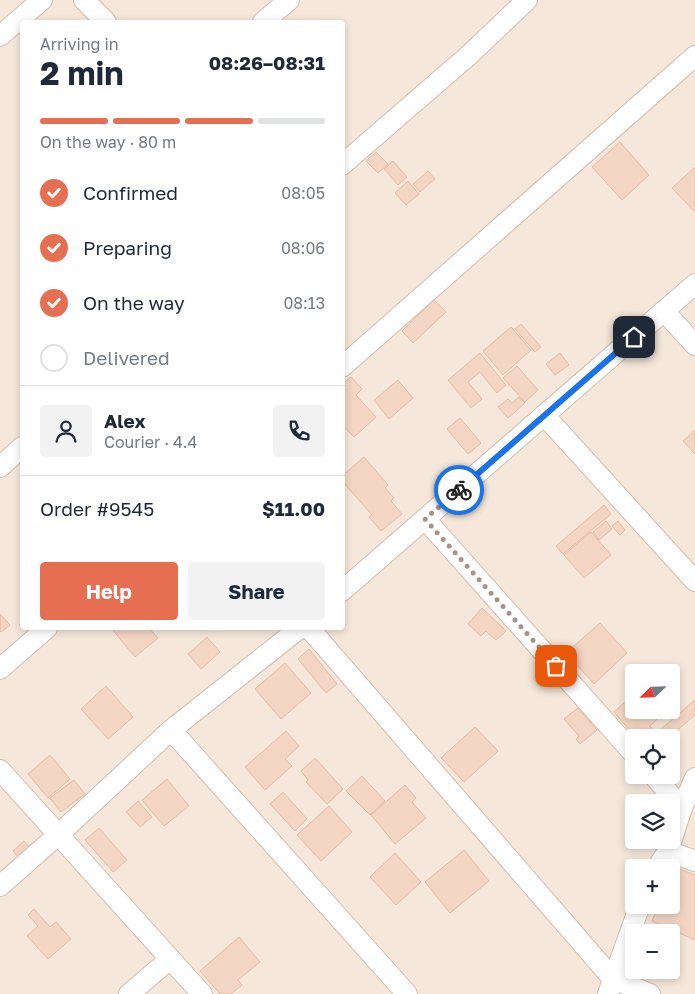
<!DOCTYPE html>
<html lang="en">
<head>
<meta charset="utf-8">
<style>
  body { margin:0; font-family:"Golos Text",sans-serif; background:#f2f2f3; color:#1f2937; height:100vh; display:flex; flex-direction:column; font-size:19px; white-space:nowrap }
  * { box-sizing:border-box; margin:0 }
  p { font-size:16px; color:#747a83 }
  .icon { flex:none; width:28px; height:28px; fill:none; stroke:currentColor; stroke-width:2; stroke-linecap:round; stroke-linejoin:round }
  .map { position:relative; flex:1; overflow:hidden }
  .panel { position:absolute; left:20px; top:20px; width:325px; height:610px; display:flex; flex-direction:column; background:#fff; border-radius:5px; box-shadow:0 2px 8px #0003 }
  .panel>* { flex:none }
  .needle { width:32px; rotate:247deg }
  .controls { position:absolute; left:625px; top:664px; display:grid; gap:10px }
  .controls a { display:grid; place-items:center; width:55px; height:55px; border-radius:5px; background:#fff; box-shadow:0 2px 8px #0003; font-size:25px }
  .pin { position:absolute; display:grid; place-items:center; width:42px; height:42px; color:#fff; margin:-21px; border-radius:10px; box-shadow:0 2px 8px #0006 }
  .courier { position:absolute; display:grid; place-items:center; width:50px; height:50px; margin:-25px; border:4px solid #1a73e8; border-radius:50%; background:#fff; color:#222; box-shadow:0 1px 6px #0007 }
  .head em { font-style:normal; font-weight:700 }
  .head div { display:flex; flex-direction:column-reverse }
  .head { display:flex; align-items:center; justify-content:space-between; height:85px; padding:0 20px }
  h1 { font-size:32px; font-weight:700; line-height:38px }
  .bar { display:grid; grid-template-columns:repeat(4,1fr); gap:8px 5px; align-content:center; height:60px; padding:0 20px }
  .bar i { height:6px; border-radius:4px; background:#e0e1e3 }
  .bar .current { background:#e76f51 }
  .bar p { grid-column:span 4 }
  .line { display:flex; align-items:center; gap:12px; padding:0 20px; border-top:1px solid #e0e1e3 }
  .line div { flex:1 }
  .round { display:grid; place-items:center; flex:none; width:52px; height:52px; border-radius:5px; background:#f2f2f3 }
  ol { padding:0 20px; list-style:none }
  li { display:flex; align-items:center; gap:15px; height:55px }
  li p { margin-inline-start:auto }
  li .icon { padding:5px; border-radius:50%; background:#e76f51; color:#fff; stroke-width:4 }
  li:last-child { color:#747a83 }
  li i { width:28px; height:28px; border:2px solid #e0e1e3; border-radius:50% }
  .cta { display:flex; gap:10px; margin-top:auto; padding:10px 20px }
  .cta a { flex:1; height:58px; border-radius:5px; background:#e76f51; color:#fff; font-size:20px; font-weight:700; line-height:58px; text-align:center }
  .cta a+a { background:#f2f2f3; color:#1f2937 }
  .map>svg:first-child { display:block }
  .residential { fill:#f5e8da; fill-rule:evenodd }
  .building { fill:#f3d5c3; stroke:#e6bba3 }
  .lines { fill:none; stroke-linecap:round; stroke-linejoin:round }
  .minor-casing { stroke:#d1beb0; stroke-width:22 }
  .minor { stroke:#fff; stroke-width:20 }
  .done { stroke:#a89285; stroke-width:5; stroke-dasharray:0 9 }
  .route { stroke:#1a73e8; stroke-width:6 }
</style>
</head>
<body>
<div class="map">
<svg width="695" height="994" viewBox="0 0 695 994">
  <rect width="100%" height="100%" fill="#fdf6ec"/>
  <path class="residential" d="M0,0H695V994H0ZM22,22H342V628H22ZM634,672H671V710H634ZM634,738H671V775H634ZM634,802H671V840H634ZM634,868H671V905H634ZM634,932H671V970H634Z"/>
  <g class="building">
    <path d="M620,142L649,175L622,200L592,167Z"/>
    <path d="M376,152L388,164L378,173L366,161Z"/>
    <path d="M393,161L407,177L398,185L384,169Z"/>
    <path d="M695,167V212L672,188Z"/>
    <path d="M428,171L435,179L420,192L413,184Z"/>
    <path d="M408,181L419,194L406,205L395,193Z"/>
    <path d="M434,300L446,312L413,343L402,331Z"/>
    <path d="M521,324L541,347L535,352L515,329Z"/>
    <path d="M511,327L531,350L503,375L483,351Z"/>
    <path d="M480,353L506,385L497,393L480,372L468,382L482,399L471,408L448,380Z"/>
    <path d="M560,353L569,365L555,375L546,364Z"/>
    <path d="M517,366L538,390L525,402L503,378Z"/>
    <path d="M351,377L362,389L356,395L376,417L354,437L342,425V384Z"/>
    <path d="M398,380L413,398L389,419L374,400Z"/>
    <path d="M519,397L525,403L508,418L498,407L508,399L512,403Z"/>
    <path d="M460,418L481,443L468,454L447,429Z"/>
    <path d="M695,430V454L683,441Z"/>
    <path d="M364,457L388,485L385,488L394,498L391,501L402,514L381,531L369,517L372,515L342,481V476Z"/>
    <path d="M604,505L611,514L563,554L556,546Z"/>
    <path d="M606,521L612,529L599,540L593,532Z"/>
    <path d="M618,521L625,530L620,535L612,526Z"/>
    <path d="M591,532L611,555L584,578L564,555Z"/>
    <path d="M482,608L506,631L496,640L486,631L481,636L468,624Z"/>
    <path d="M0,614L10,625L1,632L0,631Z"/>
    <path d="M600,623L627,653L594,684L566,653Z"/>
    <path d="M111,628H149L158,638L135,657Z"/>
    <path d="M207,637L220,652L201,669L188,654Z"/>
    <path d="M309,649L337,684L326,693L298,659Z"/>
    <path d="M285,663L311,693L281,719L255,689Z"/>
    <path d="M106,686L133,717L108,739L81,709Z"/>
    <path d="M634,694V710H667L650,726L654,731L647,738H636L614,712Z"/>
    <path d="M695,700V715L668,738L661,729Z"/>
    <path d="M578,708L597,730L580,744L576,739L579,736L564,719Z"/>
    <path d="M475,727L498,751L464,782L441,758Z"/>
    <path d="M286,731L299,746L285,759L292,766L265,790L245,767Z"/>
    <path d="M50,755L70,779L48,798L28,774Z"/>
    <path d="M315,758L343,789L327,804L306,782L308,780L301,771Z"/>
    <path d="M362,776L385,801L370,815L346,791Z"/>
    <path d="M167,779L189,806L164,826L142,800Z"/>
    <path d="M74,780L85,794L61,812L50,798Z"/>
    <path d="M405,785L416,798L412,802L426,818L395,844L371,815Z"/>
    <path d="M283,792L307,819L295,831L270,804Z"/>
    <path d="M138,801L152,817L140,827L126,812Z"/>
    <path d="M329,806L352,832L321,861L297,835Z"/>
    <path d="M99,828L127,860L113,872L85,840Z"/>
    <path d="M24,841L30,848L19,858L13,851Z"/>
    <path d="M464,850L489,881L450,913L425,882Z"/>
    <path d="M395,853L421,882L396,905L370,877Z"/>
    <path d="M675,867L695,875V940L652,921L659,905H671V877Z"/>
    <path d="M34,909L50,927L56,922L71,939L48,959L27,936L38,926L28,915Z"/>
    <path d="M239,937L260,962L238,980L242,985L231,994H220L200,971Z"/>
  </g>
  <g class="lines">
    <g class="minor-casing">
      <g id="minor">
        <path d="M84,0L106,22"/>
        <path d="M263,22L289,0"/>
        <path d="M0,36L42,0"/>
        <path d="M342,165L468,56L527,0"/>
        <path d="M664,311L695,345"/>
        <path d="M342,367L695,56"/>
        <path d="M544,415L695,581"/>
        <path d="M0,467L22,447"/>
        <path d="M425,519L634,754"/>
        <path d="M342,591L695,284"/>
        <path d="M309,628L613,979L650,994"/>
        <path d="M0,669L47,628"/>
        <path d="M171,730L407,994"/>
        <path d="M0,770L202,994"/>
        <path d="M653,775L682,808"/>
        <path d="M668,851L695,861"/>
        <path d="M657,868L668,851L682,808L695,778"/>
        <path d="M0,886L59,834L171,730L300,628"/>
        <path d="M129,994L170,959"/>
        <path d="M608,994L640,905"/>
      </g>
    </g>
    <use href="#minor" class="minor"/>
  </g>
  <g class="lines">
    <path class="done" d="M459,490L425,519L556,666"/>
    <path class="route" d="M459,490L634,337"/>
  </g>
</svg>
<div class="controls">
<a><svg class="needle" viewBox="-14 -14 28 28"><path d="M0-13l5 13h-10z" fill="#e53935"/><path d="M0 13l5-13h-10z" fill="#747a83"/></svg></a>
<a><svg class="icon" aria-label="locate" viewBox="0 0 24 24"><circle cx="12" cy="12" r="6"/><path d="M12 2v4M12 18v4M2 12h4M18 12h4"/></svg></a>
<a><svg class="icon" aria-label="layers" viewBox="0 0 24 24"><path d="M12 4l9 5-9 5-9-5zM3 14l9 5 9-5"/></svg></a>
<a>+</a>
<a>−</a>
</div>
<div class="pin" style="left:556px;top:666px;background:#ea580c"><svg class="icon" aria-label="bag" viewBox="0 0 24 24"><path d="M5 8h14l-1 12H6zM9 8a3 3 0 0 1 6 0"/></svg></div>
<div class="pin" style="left:634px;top:337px;background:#1f2937"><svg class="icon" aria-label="home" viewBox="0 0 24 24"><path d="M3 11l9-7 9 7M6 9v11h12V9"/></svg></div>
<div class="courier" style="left:459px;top:490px"><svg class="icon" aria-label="bike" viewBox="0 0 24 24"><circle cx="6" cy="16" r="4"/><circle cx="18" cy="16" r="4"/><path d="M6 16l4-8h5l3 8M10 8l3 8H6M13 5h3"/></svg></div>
<section class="panel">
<div class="head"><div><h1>2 min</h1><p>Arriving in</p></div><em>08:26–08:31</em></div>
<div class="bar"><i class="current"></i><i class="current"></i><i class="current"></i><i></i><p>On the way · 80 m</p></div>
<ol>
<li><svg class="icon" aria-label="check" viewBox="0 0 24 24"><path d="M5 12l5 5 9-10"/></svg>Confirmed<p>08:05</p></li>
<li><svg class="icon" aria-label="check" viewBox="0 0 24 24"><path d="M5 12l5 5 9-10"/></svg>Preparing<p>08:06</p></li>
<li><svg class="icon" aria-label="check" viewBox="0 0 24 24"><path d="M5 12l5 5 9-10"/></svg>On the way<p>08:13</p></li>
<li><i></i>Delivered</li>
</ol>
<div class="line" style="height:90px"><a class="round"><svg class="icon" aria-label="person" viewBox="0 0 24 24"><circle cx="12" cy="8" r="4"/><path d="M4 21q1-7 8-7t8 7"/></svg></a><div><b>Alex</b><p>Courier · 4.4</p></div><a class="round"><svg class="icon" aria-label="phone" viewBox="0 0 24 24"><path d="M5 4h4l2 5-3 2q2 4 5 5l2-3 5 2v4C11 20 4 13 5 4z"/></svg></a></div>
<div class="line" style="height:65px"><div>Order #9545</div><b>$11.00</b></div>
<div class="cta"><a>Help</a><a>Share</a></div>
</section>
</div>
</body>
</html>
